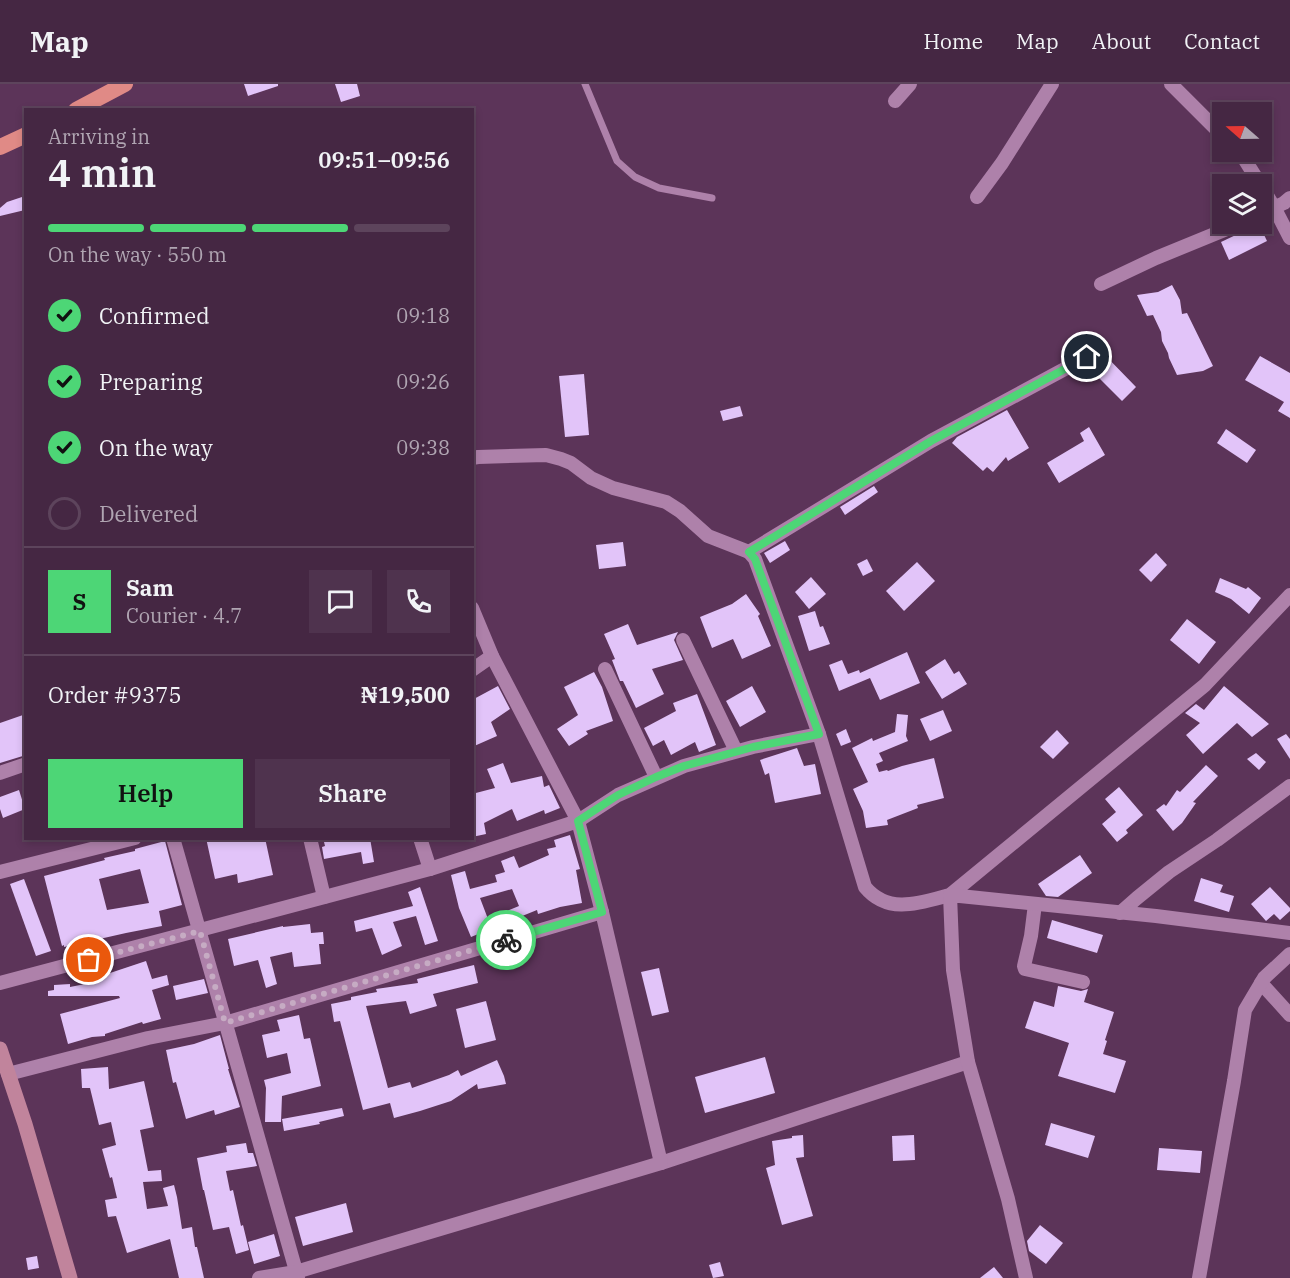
<!DOCTYPE html>
<html lang="en">
<head>
<meta charset="utf-8">
<style>
  body { margin:0; font-family:"IBM Plex Serif",serif; background:#4f334e; color:#f1f3f6; height:100vh; display:flex; flex-direction:column; font-size:22px; white-space:nowrap }
  * { box-sizing:border-box; margin:0 }
  p { font-size:20px; color:#b0a5b2 }
  .icon { flex:none; width:33px; height:33px; fill:none; stroke:currentColor; stroke-width:2; stroke-linecap:round; stroke-linejoin:round }
  .map { position:relative; flex:1; overflow:hidden }
  .panel { position:absolute; left:24px; top:24px; width:450px; height:732px; display:flex; flex-direction:column; background:#452743; border-radius:0px; box-shadow:0 3px 9px #0003,0 0 0 2px #5d445c }
  .panel>* { flex:none }
  .needle { width:39px; rotate:290deg }
  .controls { position:absolute; left:1212px; top:18px; display:grid; gap:12px }
  .controls a { display:grid; place-items:center; width:60px; height:60px; border-radius:0px; background:#452743; box-shadow:0 3px 9px #0003,0 0 0 2px #5d445c; font-size:30px }
  .pin { position:absolute; display:grid; place-items:center; width:51px; height:51px; color:#fff; margin:-26px; border:3px solid #fff; border-radius:50%; box-shadow:0 2px 6px #0007 }
  .courier { position:absolute; display:grid; place-items:center; width:60px; height:60px; margin:-30px; border:4px solid #4dd676; border-radius:50%; background:#fff; color:#222; box-shadow:0 2px 8px #0007 }
  .overview em { font-style:normal; font-weight:600 }
  .overview div { display:flex; flex-direction:column-reverse }
  .overview { display:flex; align-items:center; justify-content:space-between; height:102px; padding:0 24px }
  h1 { font-size:39px; font-weight:600; line-height:45px }
  .bar { display:grid; grid-template-columns:repeat(4,1fr); gap:9px 6px; align-content:center; height:72px; padding:0 24px }
  .bar i { height:8px; border-radius:4px; background:#5d445c }
  .bar .selected { background:#4dd676 }
  .bar p { grid-column:span 4 }
  .line { display:flex; align-items:center; gap:15px; padding:0 24px; border-top:2px solid #5d445c }
  .line div { flex:1 }
  .round { display:grid; place-items:center; flex:none; width:63px; height:63px; border-radius:0px; background:#4f334e }
  ol { padding:0 24px; list-style:none }
  li { display:flex; align-items:center; gap:18px; height:66px }
  li p { margin-inline-start:auto }
  li .icon { padding:6px; border-radius:50%; background:#4dd676; color:#111; stroke-width:4 }
  li:last-child { color:#b0a5b2 }
  li i { width:33px; height:33px; border:3px solid #5d445c; border-radius:50% }
  .cta { display:flex; gap:12px; margin-top:auto; padding:12px 24px }
  .cta a { flex:1; height:69px; border-radius:0px; background:#4dd676; color:#111; font-size:24px; font-weight:600; line-height:69px; text-align:center }
  .cta a+a { background:#4f334e; color:#f1f3f6 }
  header { display:flex; align-items:center; gap:36px; box-sizing:border-box; height:84px; padding:0 30px; background:#452743; border-bottom:2px solid #5d445c }
  header strong { font-size:28px }
  nav { display:flex; gap:33px; margin-inline-start:auto; font-size:21px }
  .map>svg:first-child { display:block }
  .building { fill:#e2c4f9; fill-rule:evenodd }
  .lines { fill:none; stroke-linecap:round; stroke-linejoin:round }
  .service { stroke:#ae81aa; stroke-width:7 }
  .minor { stroke:#ae81aa; stroke-width:14 }
  .secondary { stroke:#c1849c; stroke-width:15 }
  .trunk { stroke:#e08a86; stroke-width:16 }
  .done { stroke:#c6abc3; stroke-width:6; stroke-dasharray:0 10.8 }
  .route { stroke:#4dd676; stroke-width:8 }
</style>
</head>
<body>
<header>
<strong>Map</strong>
<nav><a>Home</a><a>Map</a><a>About</a><a>Contact</a></nav>
</header>
<div class="map">
<svg width="1290" height="1194" viewBox="0 0 1290 1194">
  <rect width="100%" height="100%" fill="#5c3459"/>
  <g class="building">
    <path d="M244,0H278V2L248,12Z"/>
    <path d="M335,0H357L360,12L341,18Z"/>
    <path d="M22,113L25,126L0,132V124L7,118Z"/>
    <path d="M1259,140L1267,157L1229,176L1221,158Z"/>
    <path d="M1172,201L1180,216L1182,230L1187,229L1213,282L1203,287L1177,291L1169,274L1168,269L1162,257L1161,248L1153,231L1147,232L1137,211L1158,208Z"/>
    <path d="M1101,267L1136,303L1122,317L1088,283L1094,278L1096,272Z"/>
    <path d="M1260,272L1290,289V334L1278,327L1284,318L1245,296Z"/>
    <path d="M584,290L589,351L565,353L559,292Z"/>
    <path d="M740,322L743,332L723,337L720,327Z"/>
    <path d="M1007,326L1029,364L1008,377L1006,373L993,388L987,383L983,387L952,359L957,353Z"/>
    <path d="M1089,343L1105,371L1059,399L1047,379L1084,357L1080,349Z"/>
    <path d="M1226,345L1256,366L1247,379L1217,359Z"/>
    <path d="M874,402L878,408L845,431L840,423Z"/>
    <path d="M785,457L790,466L770,479L764,469Z"/>
    <path d="M623,458L626,482L599,485L596,461Z"/>
    <path d="M1156,469L1167,481L1151,498L1139,486Z"/>
    <path d="M867,475L873,487L863,492L857,480Z"/>
    <path d="M917,478L935,497L904,527L886,507Z"/>
    <path d="M811,493L826,510L809,525L795,508Z"/>
    <path d="M1220,494L1246,505L1248,503L1261,514L1249,530L1231,515L1215,508Z"/>
    <path d="M746,510L760,530L758,532L771,562L742,575L733,555L712,564L700,533L732,520Z"/>
    <path d="M815,527L820,543L823,542L830,560L809,567L798,532Z"/>
    <path d="M1187,535L1216,558L1199,580L1170,556Z"/>
    <path d="M628,540L637,561L678,548L674,556L683,576L652,585L664,610L636,624L623,597H620L612,576L615,575L604,550Z"/>
    <path d="M907,568L920,599L880,616L870,594L839,607L829,581L842,576L848,590L859,586L860,589Z"/>
    <path d="M945,575L954,590L959,587L967,600L942,615L925,588Z"/>
    <path d="M594,588L602,603L613,637L586,647L588,650L569,662L557,645L578,631L564,603Z"/>
    <path d="M498,602L510,625L491,638L497,652L472,663V616Z"/>
    <path d="M752,602L766,628L740,643L726,617Z"/>
    <path d="M1224,602L1269,640L1252,653L1237,639L1203,670L1186,651L1200,639L1185,629L1196,620L1204,626Z"/>
    <path d="M697,610L716,661L699,668L695,658L671,671L664,656L653,662L644,644L676,627L673,619Z"/>
    <path d="M943,626L952,647L930,657L920,635Z"/>
    <path d="M897,630L908,631L906,652L908,657L879,669L883,677L876,680L879,688L887,686L888,687L902,682L934,674L944,714L917,721L918,724L887,736L888,741L866,744L863,727L853,705L868,698L852,664L872,654L873,657L895,648Z"/>
    <path d="M23,631L26,639V671L0,679V639Z"/>
    <path d="M846,645L851,658L841,662L836,650Z"/>
    <path d="M1057,646L1069,659L1053,675L1040,663Z"/>
    <path d="M1286,650L1290,655V675L1277,655Z"/>
    <path d="M797,664L804,682L815,680L821,710L775,719L769,689L765,691L760,676Z"/>
    <path d="M1256,669L1266,678L1259,686L1247,675Z"/>
    <path d="M503,679L511,699L542,692L544,703L549,701L560,724L545,730L544,726L517,737L512,725L484,739L486,750L472,753V710L495,704L487,685Z"/>
    <path d="M1206,681L1218,692L1193,718L1196,719L1182,739L1173,747L1156,726L1164,720L1166,722L1177,706L1180,708Z"/>
    <path d="M1119,703L1143,731L1126,746L1128,749L1117,758L1102,740L1116,728L1105,715Z"/>
    <path d="M19,706L25,725L3,734L0,725V713Z"/>
    <path d="M570,751L580,785L576,786L582,819L560,823L538,830L537,826L471,853L459,824L451,791L465,787L470,805L497,798L495,791L505,788L501,777L514,772L519,784L549,771L547,765L556,763L554,756ZM512,805L519,822L488,835L480,814Z"/>
    <path d="M206,754H265L273,791L238,799L237,790L215,795Z"/>
    <path d="M323,754H370L374,778L363,780L361,768L324,775L322,763L325,762Z"/>
    <path d="M165,757L182,821L159,827L162,842L126,849L64,863V861L62,862L44,792L105,776L104,774L135,767V765ZM140,785L149,819L107,826L99,795Z"/>
    <path d="M1080,771L1092,789L1058,813L1046,812L1038,800Z"/>
    <path d="M1201,794L1223,801L1220,808L1234,812L1229,828L1194,817Z"/>
    <path d="M24,795L51,867L36,872L10,800Z"/>
    <path d="M420,803L438,857L425,861L416,832L393,838L402,862L382,871L372,844L356,848L354,837L413,822L408,808Z"/>
    <path d="M1270,803L1290,824V827L1280,836L1274,830L1266,837L1251,820Z"/>
    <path d="M1052,836L1103,851L1097,869L1047,854Z"/>
    <path d="M310,840L311,849L323,848L324,860H319L321,880L294,883L292,868L270,873L277,900L266,904L258,876L234,882L228,855L283,842V843Z"/>
    <path d="M146,877L152,895L167,891L169,901L152,906L161,935L143,940L142,938L105,950V952L92,953L68,960L60,930L120,914L119,912H48V907L54,906V901L70,900V903L95,898L93,892L107,888V890Z"/>
    <path d="M474,881L478,899L433,910L437,922L410,930L406,917L366,922L388,1004L410,998L412,1004L449,991L458,986L461,992L497,976L504,992L506,1000L478,1005L477,1000L451,1017L420,1027L394,1034L390,1019L363,1026L340,937L334,938L331,920L351,916V913L377,908L376,905L418,899L417,895Z"/>
    <path d="M659,884L669,928L652,932L641,888Z"/>
    <path d="M204,895L208,909L176,916L173,902Z"/>
    <path d="M1058,902L1081,907L1088,905L1084,918L1114,928L1105,956L1107,957L1103,970L1126,977L1115,1009L1058,992L1069,959L1025,944L1034,917L1054,923Z"/>
    <path d="M486,917L496,956L465,964L456,925Z"/>
    <path d="M299,931L304,955L310,954L321,1002L282,1012L281,1038H265L266,1004L264,996L291,989L287,969L267,974L262,951L280,947L277,936Z"/>
    <path d="M220,951L229,985H228L240,1023L215,1031L214,1026L186,1035L176,998L173,999L166,966L194,960Z"/>
    <path d="M765,973L775,1009L705,1029L695,993Z"/>
    <path d="M108,983L109,1005L144,997L154,1043L140,1046L148,1087L161,1086L162,1097L143,1098L147,1125L168,1122L163,1104L174,1101L177,1113L182,1145L192,1143L195,1163H197L204,1194H179L170,1155L127,1169L116,1132L108,1133L105,1116L117,1114L112,1093L110,1094L102,1065L116,1061L111,1038L99,1041L90,1004H82L81,985Z"/>
    <path d="M342,1024L344,1032L319,1038L320,1040L284,1047L282,1035Z"/>
    <path d="M1051,1039L1095,1052L1088,1074L1045,1061Z"/>
    <path d="M803,1051L804,1073L796,1074L813,1132L782,1141L766,1084L775,1081L772,1057L792,1054V1052Z"/>
    <path d="M914,1051L915,1076L893,1077L892,1052Z"/>
    <path d="M246,1059L248,1069H253L257,1082L226,1087L230,1107L233,1106L241,1142L243,1141L249,1166L236,1170L229,1143L213,1146L204,1106H203L197,1074L227,1068L226,1062Z"/>
    <path d="M1159,1064L1202,1067L1200,1089L1157,1086Z"/>
    <path d="M346,1119L353,1148L303,1162L295,1133Z"/>
    <path d="M1040,1141L1063,1159L1046,1180L1029,1167L1027,1157Z"/>
    <path d="M274,1150L280,1172L254,1180L248,1158Z"/>
    <path d="M37,1172L39,1184L28,1186L26,1174Z"/>
    <path d="M720,1178L724,1192L713,1194L709,1181Z"/>
    <path d="M994,1183L1003,1194H980Z"/>
  </g>
  <g class="lines">
    <path class="service" d="M585,0L617,77L635,93L659,104L712,114"/>
    <g class="minor">
      <path d="M1171,0L1222,51"/>
      <path d="M895,17L910,0"/>
      <path d="M1240,68L1260,100"/>
      <path d="M1262,103L1274,123L1290,154"/>
      <path d="M977,113L1002,79L1052,0"/>
      <path d="M1262,129L1284,119L1290,114"/>
      <path d="M1101,200L1156,174L1239,140"/>
      <path d="M472,374L478,373L546,371L561,375L571,379L591,394L613,404L666,418L680,427L708,452L749,468L755,475L819,650L865,803C888,831 920,819 950,811L1205,601L1290,511"/>
      <path d="M749,468L931,357L1087,273"/>
      <path d="M683,556L736,667"/>
      <path d="M605,585L656,693"/>
      <path d="M472,586L492,572"/>
      <path d="M0,689L26,680"/>
      <path d="M173,754L298,1194"/>
      <path d="M310,754L324,813"/>
      <path d="M420,754L430,785"/>
      <path d="M0,788L135,754"/>
      <path d="M1035,820L1031,852L1024,882L1025,885L1083,898"/>
      <path d="M1120,829L1137,814L1169,788L1217,756L1290,702"/>
      <path d="M0,899L430,785L578,737L618,711L684,682L753,663L819,650"/>
      <path d="M1261,899L1290,931"/>
      <path d="M8,990L148,954L225,939L602,828"/>
      <path d="M661,1079L968,978"/>
      <path d="M259,1194L296,1188L661,1079L602,828L578,737L492,572L472,524"/>
      <path d="M1026,1194L1008,1115L968,978L953,886L950,811L1156,832L1290,849"/>
      <path d="M1199,1194L1234,997L1245,926L1264,894L1290,870"/>
    </g>
    <path class="secondary" d="M0,965L25,1040L70,1194"/>
    <g class="trunk">
      <path d="M76,26L125,0"/>
      <path d="M0,63L26,51"/>
    </g>
  </g>
  <g class="lines">
    <path class="done" d="M89,876L200,847L225,939L506,856"/>
    <path class="route" d="M506,856L602,828L578,737L618,711L656,693L684,682L753,663L819,650L755,475L749,468L931,357L1087,273"/>
  </g>
</svg>
<div class="controls">
<a><svg class="needle" viewBox="-14 -14 28 28"><path d="M0-13l5 13h-10z" fill="#e53935"/><path d="M0 13l5-13h-10z" fill="#b0a5b2"/></svg></a>
<a><svg class="icon" aria-label="layers" viewBox="0 0 24 24"><path d="M12 4l9 5-9 5-9-5zM3 14l9 5 9-5"/></svg></a>
</div>
<div class="pin" style="left:89px;top:876px;background:#ea580c"><svg class="icon" aria-label="bag" viewBox="0 0 24 24"><path d="M5 8h14l-1 12H6zM9 8a3 3 0 0 1 6 0"/></svg></div>
<div class="pin" style="left:1087px;top:273px;background:#1f2937"><svg class="icon" aria-label="home" viewBox="0 0 24 24"><path d="M3 11l9-7 9 7M6 9v11h12V9"/></svg></div>
<div class="courier" style="left:506px;top:856px"><svg class="icon" aria-label="bike" viewBox="0 0 24 24"><circle cx="6" cy="16" r="4"/><circle cx="18" cy="16" r="4"/><path d="M6 16l4-8h5l3 8M10 8l3 8H6M13 5h3"/></svg></div>
<section class="panel">
<div class="overview"><div><h1>4 min</h1><p>Arriving in</p></div><em>09:51–09:56</em></div>
<div class="bar"><i class="selected"></i><i class="selected"></i><i class="selected"></i><i></i><p>On the way · 550 m</p></div>
<ol>
<li><svg class="icon" aria-label="check" viewBox="0 0 24 24"><path d="M5 12l5 5 9-10"/></svg>Confirmed<p>09:18</p></li>
<li><svg class="icon" aria-label="check" viewBox="0 0 24 24"><path d="M5 12l5 5 9-10"/></svg>Preparing<p>09:26</p></li>
<li><svg class="icon" aria-label="check" viewBox="0 0 24 24"><path d="M5 12l5 5 9-10"/></svg>On the way<p>09:38</p></li>
<li><i></i>Delivered</li>
</ol>
<div class="line" style="height:108px"><b class="round" style="background:#4dd676;color:#111">S</b><div><b>Sam</b><p>Courier · 4.7</p></div><a class="round"><svg class="icon" aria-label="chat" viewBox="0 0 24 24"><path d="M4 5h16v11H9l-5 4z"/></svg></a><a class="round"><svg class="icon" aria-label="phone" viewBox="0 0 24 24"><path d="M5 4h4l2 5-3 2q2 4 5 5l2-3 5 2v4C11 20 4 13 5 4z"/></svg></a></div>
<div class="line" style="height:78px"><div>Order #9375</div><b>₦19,500</b></div>
<div class="cta"><a>Help</a><a>Share</a></div>
</section>
</div>
</body>
</html>
